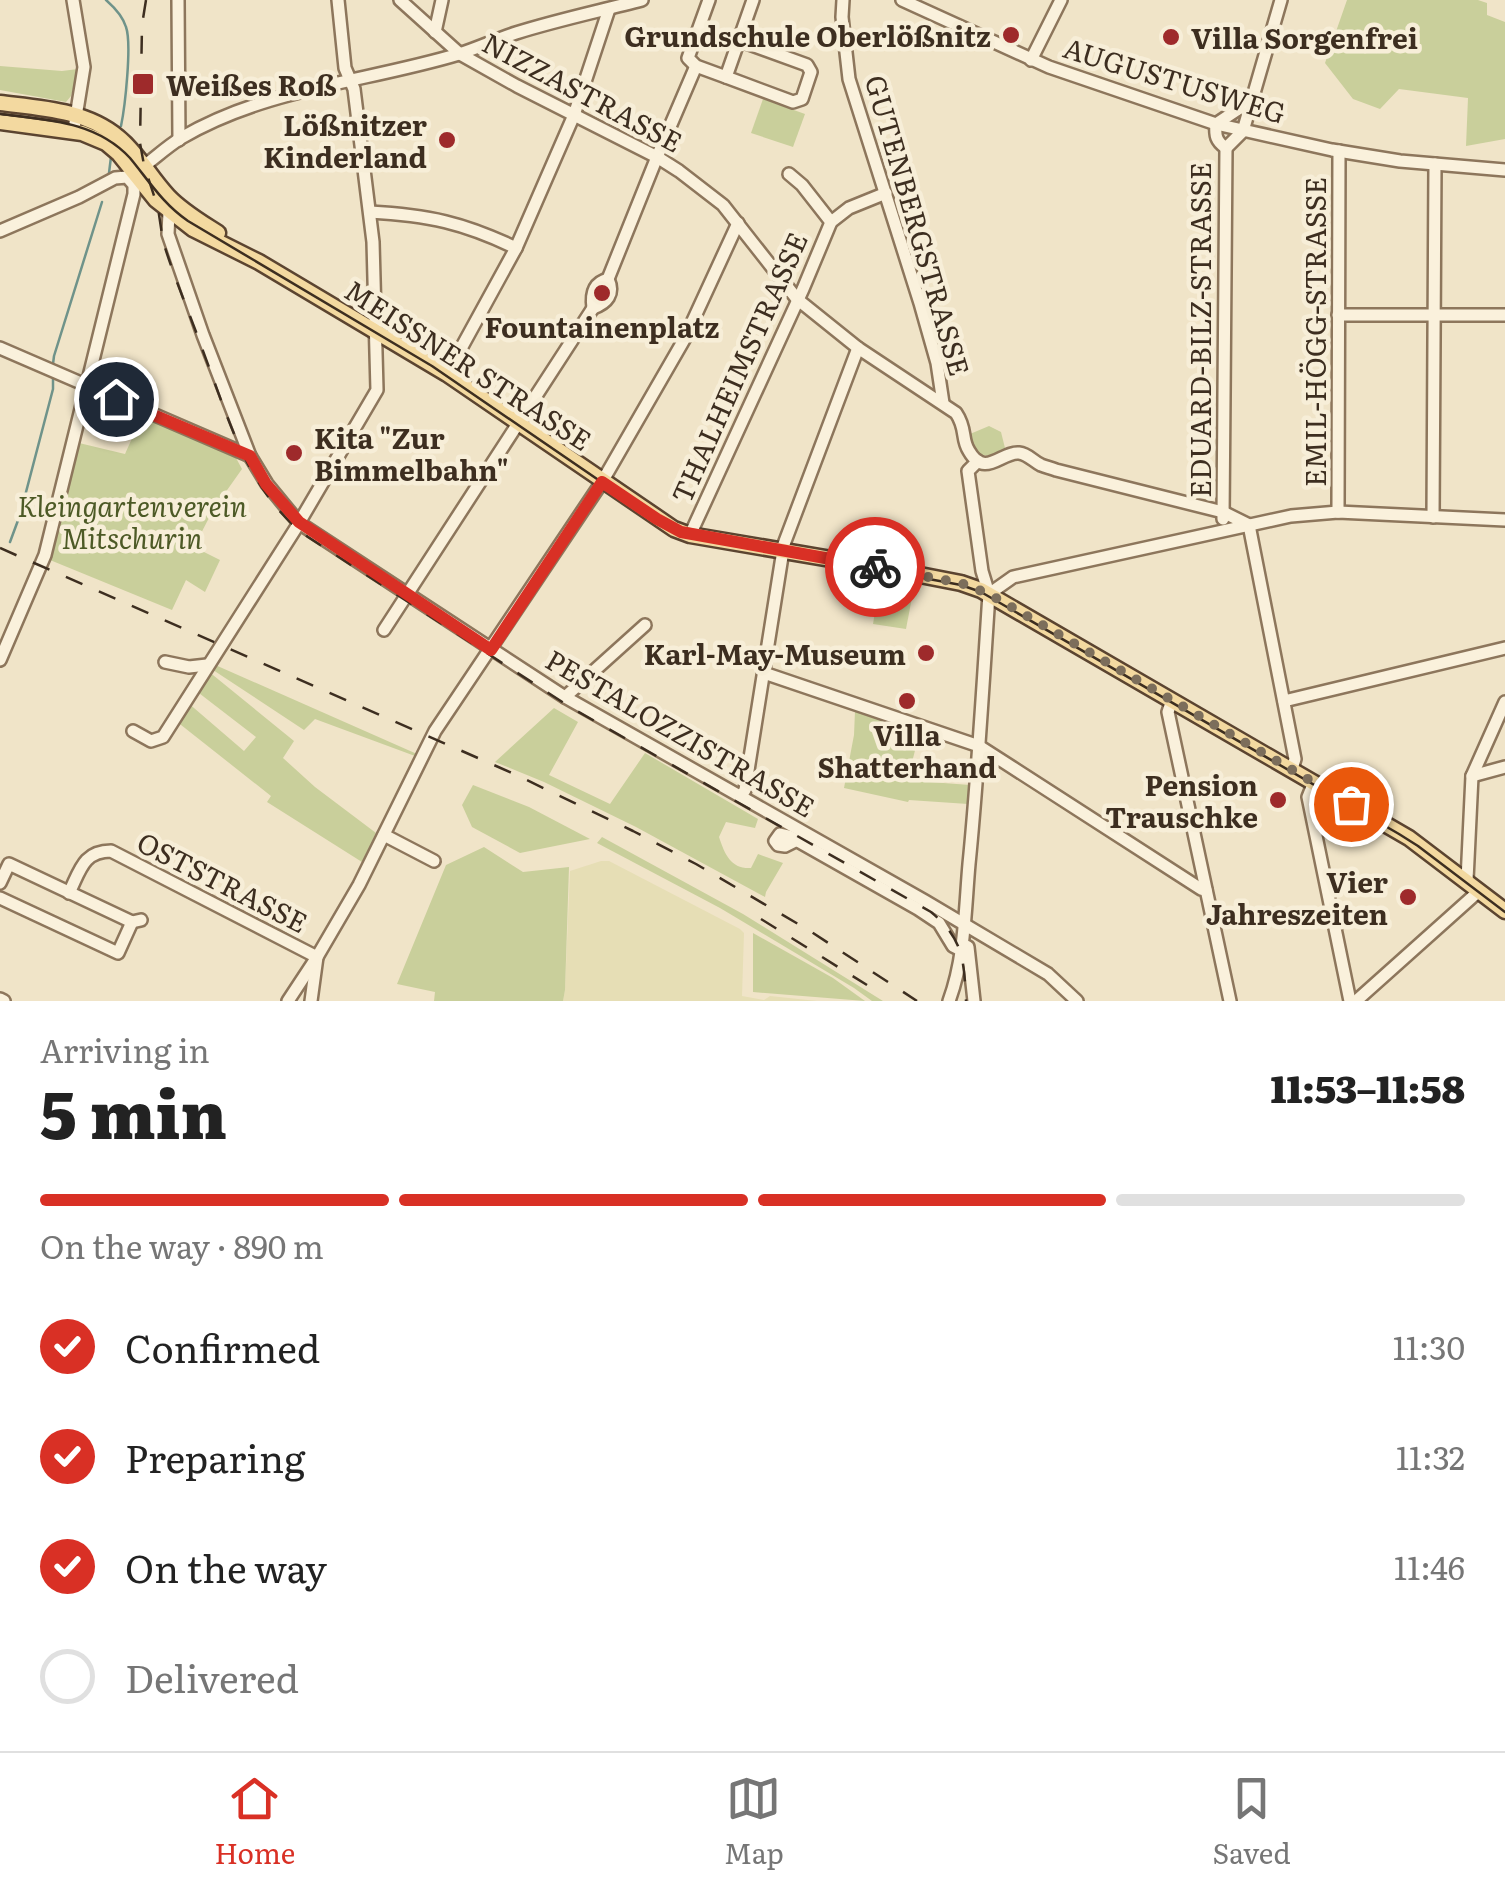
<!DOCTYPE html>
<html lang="en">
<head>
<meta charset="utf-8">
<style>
  body { margin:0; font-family:Literata,serif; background:#f6f6f6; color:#222; height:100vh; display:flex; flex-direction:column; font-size:38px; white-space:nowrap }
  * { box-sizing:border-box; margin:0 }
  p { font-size:32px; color:#767676 }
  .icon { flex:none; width:55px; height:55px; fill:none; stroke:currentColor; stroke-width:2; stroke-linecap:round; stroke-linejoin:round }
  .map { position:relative; height:1001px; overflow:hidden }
  .side { display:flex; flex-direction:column; background:#fff; flex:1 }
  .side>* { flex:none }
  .pin { position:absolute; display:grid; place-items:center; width:85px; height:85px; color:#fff; margin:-42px; border:5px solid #fff; border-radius:50%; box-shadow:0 2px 10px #0007 }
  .courier { position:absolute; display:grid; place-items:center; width:100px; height:100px; margin:-50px; border:8px solid #d93025; border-radius:50%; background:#fff; color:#222; box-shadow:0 2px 12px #0007 }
  .headline em { font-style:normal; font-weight:800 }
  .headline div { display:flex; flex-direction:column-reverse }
  .headline { display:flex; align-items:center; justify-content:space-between; height:170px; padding:0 40px }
  h1 { font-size:65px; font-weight:800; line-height:75px }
  .bar { display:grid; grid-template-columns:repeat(4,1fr); gap:15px 10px; align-content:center; height:120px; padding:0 40px }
  .bar i { height:12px; border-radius:8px; background:#e0e0e0 }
  .bar .active { background:#d93025 }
  .bar p { grid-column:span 4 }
  ol { padding:0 40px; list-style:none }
  li { display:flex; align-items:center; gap:30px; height:110px }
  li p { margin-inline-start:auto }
  li .icon { padding:10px; border-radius:50%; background:#d93025; color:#fff; stroke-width:4 }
  li:last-child { color:#767676 }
  li i { width:55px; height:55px; border:5px solid #e0e0e0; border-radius:50% }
  .menu { display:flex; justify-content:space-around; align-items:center; height:140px; border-top:2px solid #e0e0e0; background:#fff; font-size:28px; color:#767676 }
  .menu a { display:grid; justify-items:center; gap:5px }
  .menu .active { color:#d93025 }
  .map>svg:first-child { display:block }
  .farmland { fill:#e6deb5 }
  .green { fill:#c9cf9b }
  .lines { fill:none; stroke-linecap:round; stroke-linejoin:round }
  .stream { stroke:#6f938a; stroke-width:2.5 }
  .minor-casing { stroke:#8d765c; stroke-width:16 }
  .major-casing { stroke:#5b4430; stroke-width:19 }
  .minor { stroke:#faf1dc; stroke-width:11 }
  .major { stroke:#f3d9a0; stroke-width:14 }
  .tram { stroke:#3d2e20; stroke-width:2.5 }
  .rail { stroke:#3d2e20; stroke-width:2.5; stroke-dasharray:18 18; stroke-linecap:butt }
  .done { stroke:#7c6e5b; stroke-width:10; stroke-dasharray:0 18 }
  .route { stroke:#d93025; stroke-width:12 }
  .poi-dot { fill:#9e2a2b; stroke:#f7eed8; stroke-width:4 }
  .labels { text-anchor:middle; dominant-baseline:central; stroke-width:9; stroke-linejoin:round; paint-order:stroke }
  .poi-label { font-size:28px; font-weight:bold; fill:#3d2e20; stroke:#f7eed8; text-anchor:end }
  .street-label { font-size:28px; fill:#3d2e20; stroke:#f7eed8 }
  .park-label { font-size:28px; font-style:italic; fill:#4d5a26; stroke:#f7eed8 }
</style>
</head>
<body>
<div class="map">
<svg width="1505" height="1001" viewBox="0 0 1505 1001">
  <rect width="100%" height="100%" fill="#f0e4c8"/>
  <path class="farmland" d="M601,861H609L740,929L744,933L742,996L764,1000L770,996L817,1001H563L565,990L570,871Z"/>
  <g class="green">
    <path d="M1347,0H1478L1487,3V15L1505,22V139L1466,146L1468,98L1399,89L1380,109L1353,99L1325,63Z"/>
    <path d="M0,66L62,71L78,69L71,96L66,102L0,90Z"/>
    <path d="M763,99L805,114L793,147L751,133Z"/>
    <path d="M142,416L236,458L242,469L213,510L194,547L220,560L205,592L186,580L172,610L50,560L79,443L125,454Z"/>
    <path d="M989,426L1001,432L1005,448C986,461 974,458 970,434Z"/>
    <path d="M880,580L914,587L906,629L873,624Z"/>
    <path d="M213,664L417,754L415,756L315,719L304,730L210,668Z"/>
    <path d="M208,671L294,741L283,758L315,787L376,833L362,862L267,802L271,796L176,721L187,702L244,751L256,737L195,690Z"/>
    <path d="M554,708L578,722L549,775L610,804L645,753L758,819L755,828L726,822L719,837C725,855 731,869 751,868L758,854L783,863L766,892L765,897L636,827L544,782L495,762Z"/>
    <path d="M855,711L920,731L910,770L928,773L930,782L970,785L968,804L909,800L908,802L844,788L854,735Z"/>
    <path d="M473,785L529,807L590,839L520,853L472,827L462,805Z"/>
    <path d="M602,837L743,914L883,1001H872L854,988L720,908L597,843Z"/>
    <path d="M484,847L523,872L569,867L565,990L563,1001H434L435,992L397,984L446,865Z"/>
    <path d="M753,933L833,978L865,1001L753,992Z"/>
  </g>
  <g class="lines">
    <g class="stream">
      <path d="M106,0C114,7 123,17 126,27C132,44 125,107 121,126"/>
      <path d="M109,173L111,157"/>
      <path d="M53,364L54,356L102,202"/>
      <path d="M10,542L20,515L53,389V376"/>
    </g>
    <g class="minor-casing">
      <g id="minor">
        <path d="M73,0L84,67L75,123"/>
        <path d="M178,0L179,140"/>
        <path d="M400,0L460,54L517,86L657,157L679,171L723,205L797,299L858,348L956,413C967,429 961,439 969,451C985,479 1002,451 1019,453C1028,454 1033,461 1041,465C1046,467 1051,468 1056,470L1223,512L1249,525L1295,759L1292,769"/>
        <path d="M709,0L688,58L696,66L726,77L753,0"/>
        <path d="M843,0L842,17L849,79L920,303L937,363L943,403"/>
        <path d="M902,0L1049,67L1216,124L1332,150L1400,161L1505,170"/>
        <path d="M435,32L442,0"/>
        <path d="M1031,60L1061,0"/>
        <path d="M726,77L793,102L802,99L811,72L807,65L738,40"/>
        <path d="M1216,124L1252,100"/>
        <path d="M1216,124C1215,136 1216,141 1226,148"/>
        <path d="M1226,148L1243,131L1281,0"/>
        <path d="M144,166C156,157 168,146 181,138C266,88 366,82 459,54C478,48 497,39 516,33C557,20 600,11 642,0"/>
        <path d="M789,174L802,185L831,222"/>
        <path d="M169,212L168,234L203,335L250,456L267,484L299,523L565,697L925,901L1048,974L1077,1001"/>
        <path d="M370,212C428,215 464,223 516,248"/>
        <path d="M0,231L79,197L115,178L127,177L134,185V194L45,555L0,660"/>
        <path d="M608,279L657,157L696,66"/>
        <path d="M608,279C615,294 607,303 593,308C591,294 593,283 608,279Z"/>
        <path d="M1338,315H1505"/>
        <path d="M0,348L250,456"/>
        <path d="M447,374L516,248L574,115L609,9"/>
        <path d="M1338,512L1339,151"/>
        <path d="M1433,517L1435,164"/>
        <path d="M1223,519L1226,148"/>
        <path d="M690,535L803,289L831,222L849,208L886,193"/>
        <path d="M989,594L1013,577L1291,516L1338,512L1505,520"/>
        <path d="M384,630L593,308"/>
        <path d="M165,662L189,667L207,665"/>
        <path d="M764,673L979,746L1201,889L1206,890"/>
        <path d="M565,697L645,625"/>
        <path d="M1172,700L1168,712L1230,1001"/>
        <path d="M1284,701L1505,648"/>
        <path d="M133,731L151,741L163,737L296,528L377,390L373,242L354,89L345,68L338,0"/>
        <path d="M1472,776L1505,767"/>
        <path d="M1314,782L1308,797L1350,1001"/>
        <path d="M741,796L745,790L749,764L784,544L858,348"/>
        <path d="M384,835L434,861"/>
        <path d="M795,841L785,846L778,845L775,841L780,834L789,836L918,909L939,923L953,946L961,950"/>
        <path d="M1467,880L1472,776L1505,702"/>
        <path d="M0,883L9,864L132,922L141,920"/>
        <path d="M69,893C80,871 83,851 111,851L317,957L311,1001"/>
        <path d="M0,898L118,953L132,922"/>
        <path d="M962,944L968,947L974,1001"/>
        <path d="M0,999L4,1001"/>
        <path d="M288,1001L317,957L359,885L435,731L602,482L685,338L738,223"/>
        <path d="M949,1001C965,958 965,909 969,864C978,774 983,684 989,594L982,571L968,471L978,461"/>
        <path d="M1356,1001L1479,891"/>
      </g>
    </g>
    <g class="major-casing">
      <g id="major">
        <path d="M0,103C40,108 86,110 118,137C138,153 150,177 168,196C182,211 201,222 218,233"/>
        <path d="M0,122L82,133L106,143L119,154L156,200L193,229L259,262L447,374L674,529L690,535L884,568L961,583L981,590L1409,838L1505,911"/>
      </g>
    </g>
    <use href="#minor" class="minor"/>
    <use href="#major" class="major"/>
    <path class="tram" d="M0,114C47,120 96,121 130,158C149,181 163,204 188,221L432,366L673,531L689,537L859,566L961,585L981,592L1399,834L1418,846L1505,912"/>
    <g class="rail">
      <path d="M146,0L142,25L140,143L144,165L158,208L163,241C174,278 190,314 203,351C229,419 247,492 308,537L570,707L931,912C964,939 964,962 966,1001"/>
      <path d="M0,548L512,773L633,831L696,864L810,931L917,1001"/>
      <path d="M761,919L867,985"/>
    </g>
  </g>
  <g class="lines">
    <path class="done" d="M875,567L961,583L989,594L1351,804"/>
    <path class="route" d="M116,399L250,456L266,484L299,522L491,650L602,482L657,519L681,532L875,567"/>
  </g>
  <g class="poi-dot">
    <circle cx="1011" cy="35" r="10"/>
    <circle cx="1171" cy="37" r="10"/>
    <rect x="131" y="72" width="24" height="24" rx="5"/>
    <circle cx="447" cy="140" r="10"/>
    <circle cx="602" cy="293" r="10"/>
    <circle cx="294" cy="453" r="10"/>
    <circle cx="926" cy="653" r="10"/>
    <circle cx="907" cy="701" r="10"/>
    <circle cx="1278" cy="800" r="10"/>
    <circle cx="1408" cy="897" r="10"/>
  </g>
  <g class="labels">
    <g class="poi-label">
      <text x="991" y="35">Grundschule Oberlößnitz</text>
      <text x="1191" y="37" text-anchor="start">Villa Sorgenfrei</text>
      <text x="166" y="84" text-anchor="start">Weißes Roß</text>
      <text x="427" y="124">Lößnitzer<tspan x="427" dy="32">Kinderland</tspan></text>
      <text x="602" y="326" text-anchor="middle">Fountainenplatz</text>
      <text x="314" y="437" text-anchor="start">Kita "Zur<tspan x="314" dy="32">Bimmelbahn"</tspan></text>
      <text x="906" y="653">Karl-May-Museum</text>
      <text x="907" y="734" text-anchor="middle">Villa<tspan x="907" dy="32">Shatterhand</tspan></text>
      <text x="1258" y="784">Pension<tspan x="1258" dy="32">Trauschke</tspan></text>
      <text x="1388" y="881">Vier<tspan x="1388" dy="32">Jahreszeiten</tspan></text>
    </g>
    <g class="street-label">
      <text transform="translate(1175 79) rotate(17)">AUGUSTUSWEG</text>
      <text transform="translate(583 91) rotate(28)">NIZZASTRASSE</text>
      <text transform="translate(919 225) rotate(74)">GUTENBERGSTRASSE</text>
      <text transform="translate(1199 330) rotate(-90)">EDUARD-BILZ-STRASSE</text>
      <text transform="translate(1314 332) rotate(-90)">EMIL-HÖGG-STRASSE</text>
      <text transform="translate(469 364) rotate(33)">MEISSNER STRASSE</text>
      <text transform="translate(738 367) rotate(-66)">THALHEIMSTRASSE</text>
      <text transform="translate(681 732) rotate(30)">PESTALOZZISTRASSE</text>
      <text transform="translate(223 881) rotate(27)">OSTSTRASSE</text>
    </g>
    <g class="park-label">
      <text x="132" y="505">Kleingartenverein<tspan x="132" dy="32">Mitschurin</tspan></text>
    </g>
  </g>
</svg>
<div class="pin" style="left:1351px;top:804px;background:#ea580c"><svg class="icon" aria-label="bag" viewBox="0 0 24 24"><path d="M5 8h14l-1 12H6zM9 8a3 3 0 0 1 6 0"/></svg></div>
<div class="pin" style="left:116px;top:399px;background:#1f2937"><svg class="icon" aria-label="home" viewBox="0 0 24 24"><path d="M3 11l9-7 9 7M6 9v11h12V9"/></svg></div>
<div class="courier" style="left:875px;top:567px"><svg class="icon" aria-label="bike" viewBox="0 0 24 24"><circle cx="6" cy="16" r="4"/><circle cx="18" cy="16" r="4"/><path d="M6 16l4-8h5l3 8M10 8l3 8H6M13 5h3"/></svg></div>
</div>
<section class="side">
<div class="headline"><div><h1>5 min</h1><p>Arriving in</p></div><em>11:53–11:58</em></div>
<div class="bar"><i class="active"></i><i class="active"></i><i class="active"></i><i></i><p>On the way · 890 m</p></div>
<ol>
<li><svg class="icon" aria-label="check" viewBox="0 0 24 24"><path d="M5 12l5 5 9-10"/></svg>Confirmed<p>11:30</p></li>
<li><svg class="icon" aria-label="check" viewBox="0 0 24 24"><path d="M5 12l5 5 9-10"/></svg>Preparing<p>11:32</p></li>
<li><svg class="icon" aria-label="check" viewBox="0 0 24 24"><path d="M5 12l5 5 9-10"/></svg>On the way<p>11:46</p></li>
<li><i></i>Delivered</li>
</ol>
</section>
<nav class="menu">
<a class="active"><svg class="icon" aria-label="home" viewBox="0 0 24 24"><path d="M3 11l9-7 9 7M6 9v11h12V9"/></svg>Home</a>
<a><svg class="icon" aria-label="map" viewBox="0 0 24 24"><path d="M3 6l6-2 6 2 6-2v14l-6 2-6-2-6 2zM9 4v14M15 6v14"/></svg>Map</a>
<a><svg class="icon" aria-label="saved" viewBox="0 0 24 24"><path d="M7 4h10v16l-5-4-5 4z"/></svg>Saved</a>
</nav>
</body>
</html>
